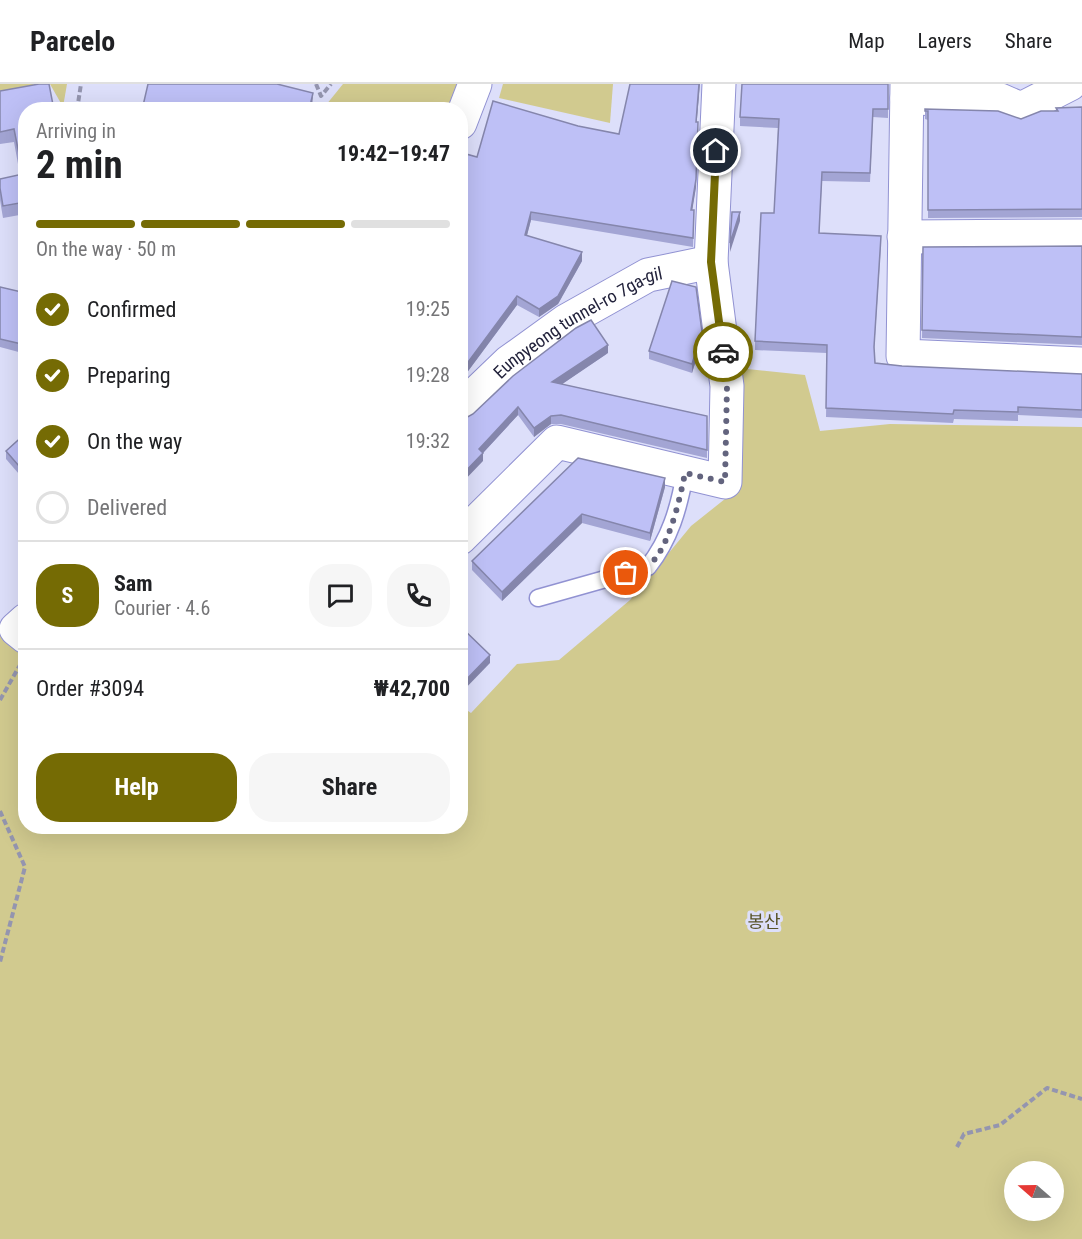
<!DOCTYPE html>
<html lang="en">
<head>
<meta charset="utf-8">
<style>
  body { margin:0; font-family:"Roboto Condensed","Noto Sans KR",sans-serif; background:#f6f6f6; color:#202124; height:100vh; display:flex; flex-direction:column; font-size:22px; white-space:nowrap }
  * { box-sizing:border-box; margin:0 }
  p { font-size:20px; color:#757577 }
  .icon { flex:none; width:33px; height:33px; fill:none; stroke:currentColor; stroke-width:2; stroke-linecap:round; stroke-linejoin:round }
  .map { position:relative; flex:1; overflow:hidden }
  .side { position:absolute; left:18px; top:18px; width:450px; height:732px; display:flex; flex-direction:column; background:#fff; border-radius:24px; box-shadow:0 6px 24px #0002 }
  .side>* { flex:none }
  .needle { width:39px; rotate:290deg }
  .fabs { position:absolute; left:1004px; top:1077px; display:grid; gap:12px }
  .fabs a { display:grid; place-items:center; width:60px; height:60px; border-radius:50%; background:#fff; box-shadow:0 6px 24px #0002; font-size:30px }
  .pin { position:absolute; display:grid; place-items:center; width:51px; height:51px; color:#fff; margin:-26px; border:3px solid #fff; border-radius:50%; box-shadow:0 2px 6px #0007 }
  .courier { position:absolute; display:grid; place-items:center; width:60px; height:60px; margin:-30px; border:4px solid #756b04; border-radius:50%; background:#fff; color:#222; box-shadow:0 2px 8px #0007 }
  .headline em { font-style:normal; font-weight:700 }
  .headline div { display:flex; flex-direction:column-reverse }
  .headline { display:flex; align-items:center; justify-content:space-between; height:102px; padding:0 18px }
  h1 { font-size:39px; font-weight:700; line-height:45px }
  .bar { display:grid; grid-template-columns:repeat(4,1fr); gap:9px 6px; align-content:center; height:72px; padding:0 18px }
  .bar i { height:8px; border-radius:4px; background:#e0e0e0 }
  .bar .current { background:#756b04 }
  .bar p { grid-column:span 4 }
  .line { display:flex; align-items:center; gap:15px; padding:0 18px; border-top:2px solid #e0e0e0 }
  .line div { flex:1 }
  .round { display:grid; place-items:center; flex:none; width:63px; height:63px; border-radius:24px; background:#f6f6f6 }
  ol { padding:0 18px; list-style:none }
  li { display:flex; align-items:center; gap:18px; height:66px }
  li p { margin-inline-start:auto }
  li .icon { padding:6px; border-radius:50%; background:#756b04; color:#fff; stroke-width:4 }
  li:last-child { color:#757577 }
  li i { width:33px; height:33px; border:3px solid #e0e0e0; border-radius:50% }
  .cta { display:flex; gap:12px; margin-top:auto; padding:12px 18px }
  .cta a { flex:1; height:69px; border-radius:24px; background:#756b04; color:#fff; font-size:24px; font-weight:700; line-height:69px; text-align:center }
  .cta a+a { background:#f6f6f6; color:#202124 }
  header { display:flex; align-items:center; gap:36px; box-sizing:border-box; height:84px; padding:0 30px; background:#fff; border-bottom:2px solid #e0e0e0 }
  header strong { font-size:28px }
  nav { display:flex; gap:33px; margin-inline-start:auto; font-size:21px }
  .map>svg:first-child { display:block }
  .green { fill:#d1ca8f; fill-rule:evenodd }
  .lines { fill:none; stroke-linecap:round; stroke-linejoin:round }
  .service-casing { stroke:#9192d2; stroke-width:19 }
  .minor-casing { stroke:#9192d2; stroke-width:35 }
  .path { stroke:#9495af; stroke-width:4; stroke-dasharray:6 3; stroke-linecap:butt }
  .service { stroke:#fff; stroke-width:16 }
  .minor { stroke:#fff; stroke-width:33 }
  .wall { fill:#a3a5d4 }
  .shaded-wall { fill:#8586ac }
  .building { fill:#bec0f6; stroke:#8586ac; stroke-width:1.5 }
  .done { stroke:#63647e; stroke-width:6; stroke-dasharray:0 10.8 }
  .route { stroke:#756b04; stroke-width:8 }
  .labels { text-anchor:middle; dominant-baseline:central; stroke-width:6; stroke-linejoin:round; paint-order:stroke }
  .street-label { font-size:18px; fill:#22223b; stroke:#dddffa }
  .park-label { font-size:18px; fill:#585328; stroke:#dddffa }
</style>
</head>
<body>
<header>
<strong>Parcelo</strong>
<nav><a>Map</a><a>Layers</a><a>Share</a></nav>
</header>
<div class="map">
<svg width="1082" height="1155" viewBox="0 0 1082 1155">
  <rect width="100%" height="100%" fill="#dddffa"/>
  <g class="green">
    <path d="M0,0H37L0,8Z"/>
    <path d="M50,0H67L63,23Z"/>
    <path d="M343,0H466L456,25L322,26Z"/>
    <path d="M503,0H613L610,39L499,14Z"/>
    <path d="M738,284L805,291L820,347L890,340L1082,343V1155H0V545L5,544L25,562L26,742H460L461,622L471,629L517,580L559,576L630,516L691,442L740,403ZM1014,1088H1053V1126H1014Z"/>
  </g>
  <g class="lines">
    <g class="service-casing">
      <path id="service" d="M538,514L648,483C670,455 679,424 685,389"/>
    </g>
    <g class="minor-casing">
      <g id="minor">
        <path d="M907,0L903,272L1082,280"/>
        <path d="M907,14L1000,16L1021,25L1070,0"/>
        <path d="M460,39L475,0"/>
        <path d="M904,153L1082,152"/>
        <path id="s1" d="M460,325L509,278L566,237L648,191L711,178"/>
        <path d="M460,454L557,358L725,398L727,302L711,178L719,0"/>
        <path d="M26,536L16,545L26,553"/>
      </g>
    </g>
    <g class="path">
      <path d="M316,0L321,12L331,0"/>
      <path d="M77,26L81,0"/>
      <path d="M0,616L20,581"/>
      <path d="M0,727L25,783L0,878"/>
      <path d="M957,1063L964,1050L1000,1041L1047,1004L1082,1015"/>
    </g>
    <use href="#service" class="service"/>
    <use href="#minor" class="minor"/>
  </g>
  <g class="wall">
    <path d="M888,0V34L873,33L870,98L822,97L819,149L881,161L874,267L875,279L902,282L1082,290V334L1018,331V337L954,335L953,339L826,333L827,269L755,266V257L774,129L778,44L740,42V33Z"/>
    <path d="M0,7L26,26V133L25,130L3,134L0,116V95L20,91L14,58L0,60Z"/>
    <path d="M1082,23V133L928,134V36L925,35V25L1021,35L1056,27V24Z"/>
    <path d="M696,38L698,46L696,103L692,126H694L693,163L531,136L527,151L582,177L558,220L539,233L517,221L460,298V88L477,73L578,42L619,50Z"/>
    <path d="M1082,162V261L922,254L923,163Z"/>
    <path d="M0,203L26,209V270L0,263Z"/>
    <path d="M702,257L692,289L649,275V267Z"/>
    <path d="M608,269L562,300L707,332V374L561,340H551L534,353L518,331L483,369V377L464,335Z"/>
    <path d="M26,349L25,397L6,375V367Z"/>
    <path d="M578,374L665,403L650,457L582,439L502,517L472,486V477Z"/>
  </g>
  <g class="shaded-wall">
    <path d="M699,0H700L696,46V38Z"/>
    <path d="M313,9L312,26H309Z"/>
    <path d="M698,46L696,103L691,134V126Z"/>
    <path d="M531,128V136L525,159V151Z"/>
    <path d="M740,128V137L730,168V159Z"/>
    <path d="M582,168V177L558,220L539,233V225Z"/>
    <path d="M517,212V221L460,298V289Z"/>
    <path d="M702,248V257L692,289V280Z"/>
    <path d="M608,261V269L552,307V298Z"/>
    <path d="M518,323V331L483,369V377L460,401V393L479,365Z"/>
    <path d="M551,332V340L534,353V344Z"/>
    <path d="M665,394V403L650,457V449Z"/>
    <path d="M465,413V421L460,425V417Z"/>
    <path d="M582,430V439L502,517V508Z"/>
    <path d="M490,571V579L460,610V602Z"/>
  </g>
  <g class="building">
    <path d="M39,0H49L54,26H26V120L25,118L3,122L0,104V95L23,90L14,45L0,48V7Z"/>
    <path d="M148,0H277L313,9L309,26H142Z"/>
    <path d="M630,0H699L696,38H698L696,95L691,126H694L693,154L531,128L525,151L582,168L558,212L539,225L517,212L460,289V88L466,70L477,73L493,17L578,42L619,50Z"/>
    <path d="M742,0H888V25H873L870,89L822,88L819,149L881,152L874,263L875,279L902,282L1082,290V326L1018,323V328L954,326L953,330L826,324L827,261L755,257L761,129H774L779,35L740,33Z"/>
    <path d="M1082,23V125L928,126V27H925V25L998,27L1021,35L1041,27H1058L1056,24Z"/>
    <path d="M732,128H740L730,159Z"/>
    <path d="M1082,162V253L922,246L923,163Z"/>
    <path d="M672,197L696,203L702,248L692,280L649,267Z"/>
    <path d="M0,203L26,209V261L0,255Z"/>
    <path d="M591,236L608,261L552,298L707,332V366L561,331L551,332L534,344L518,323L479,365L483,369L460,393V335H464L473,330L513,292L576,244Z"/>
    <path d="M26,349V388L25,389L6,367Z"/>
    <path d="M578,374L665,394L650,449L582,430L502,508L472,477Z"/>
    <path d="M460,408L465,413L460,417Z"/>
    <path d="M460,542L490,571L460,602Z"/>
  </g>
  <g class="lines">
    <path class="done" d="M626,489C632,487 643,486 648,482C669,466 680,414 685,389L725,398L727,302L723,268"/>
    <path class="route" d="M716,67L711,178L723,268"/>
  </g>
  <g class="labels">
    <g class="street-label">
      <text stroke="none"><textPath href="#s1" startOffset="148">Eunpyeong tunnel-ro 7ga-gil</textPath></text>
    </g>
    <g class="park-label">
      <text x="764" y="837">봉산</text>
    </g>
  </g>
</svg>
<div class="fabs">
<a><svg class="needle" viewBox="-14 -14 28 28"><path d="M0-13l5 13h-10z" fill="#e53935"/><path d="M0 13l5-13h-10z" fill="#757577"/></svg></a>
</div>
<div class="pin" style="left:626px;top:489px;background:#ea580c"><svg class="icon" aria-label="bag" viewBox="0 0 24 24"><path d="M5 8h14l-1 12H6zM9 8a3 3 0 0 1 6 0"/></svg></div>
<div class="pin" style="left:716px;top:67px;background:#1f2937"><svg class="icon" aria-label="home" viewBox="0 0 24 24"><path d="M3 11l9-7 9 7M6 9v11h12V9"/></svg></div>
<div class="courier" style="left:723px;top:268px"><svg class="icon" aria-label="car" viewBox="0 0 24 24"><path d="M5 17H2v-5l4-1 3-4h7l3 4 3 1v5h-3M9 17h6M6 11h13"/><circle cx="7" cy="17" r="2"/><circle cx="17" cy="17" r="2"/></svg></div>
<section class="side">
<div class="headline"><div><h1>2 min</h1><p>Arriving in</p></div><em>19:42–19:47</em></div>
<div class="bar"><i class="current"></i><i class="current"></i><i class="current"></i><i></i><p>On the way · 50 m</p></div>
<ol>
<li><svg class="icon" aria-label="check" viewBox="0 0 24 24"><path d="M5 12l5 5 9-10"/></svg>Confirmed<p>19:25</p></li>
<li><svg class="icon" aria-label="check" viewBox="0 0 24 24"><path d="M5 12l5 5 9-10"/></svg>Preparing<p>19:28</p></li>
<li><svg class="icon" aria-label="check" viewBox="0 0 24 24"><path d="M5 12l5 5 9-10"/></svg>On the way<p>19:32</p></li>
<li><i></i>Delivered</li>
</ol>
<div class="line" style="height:108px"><b class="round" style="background:#756b04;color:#fff">S</b><div><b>Sam</b><p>Courier · 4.6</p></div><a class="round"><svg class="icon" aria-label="chat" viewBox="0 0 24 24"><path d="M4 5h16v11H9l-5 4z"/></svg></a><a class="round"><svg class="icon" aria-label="phone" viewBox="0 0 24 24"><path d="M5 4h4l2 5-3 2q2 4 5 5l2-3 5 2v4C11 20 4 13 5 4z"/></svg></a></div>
<div class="line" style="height:78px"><div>Order #3094</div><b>₩42,700</b></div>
<div class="cta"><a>Help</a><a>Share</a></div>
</section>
</div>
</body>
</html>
